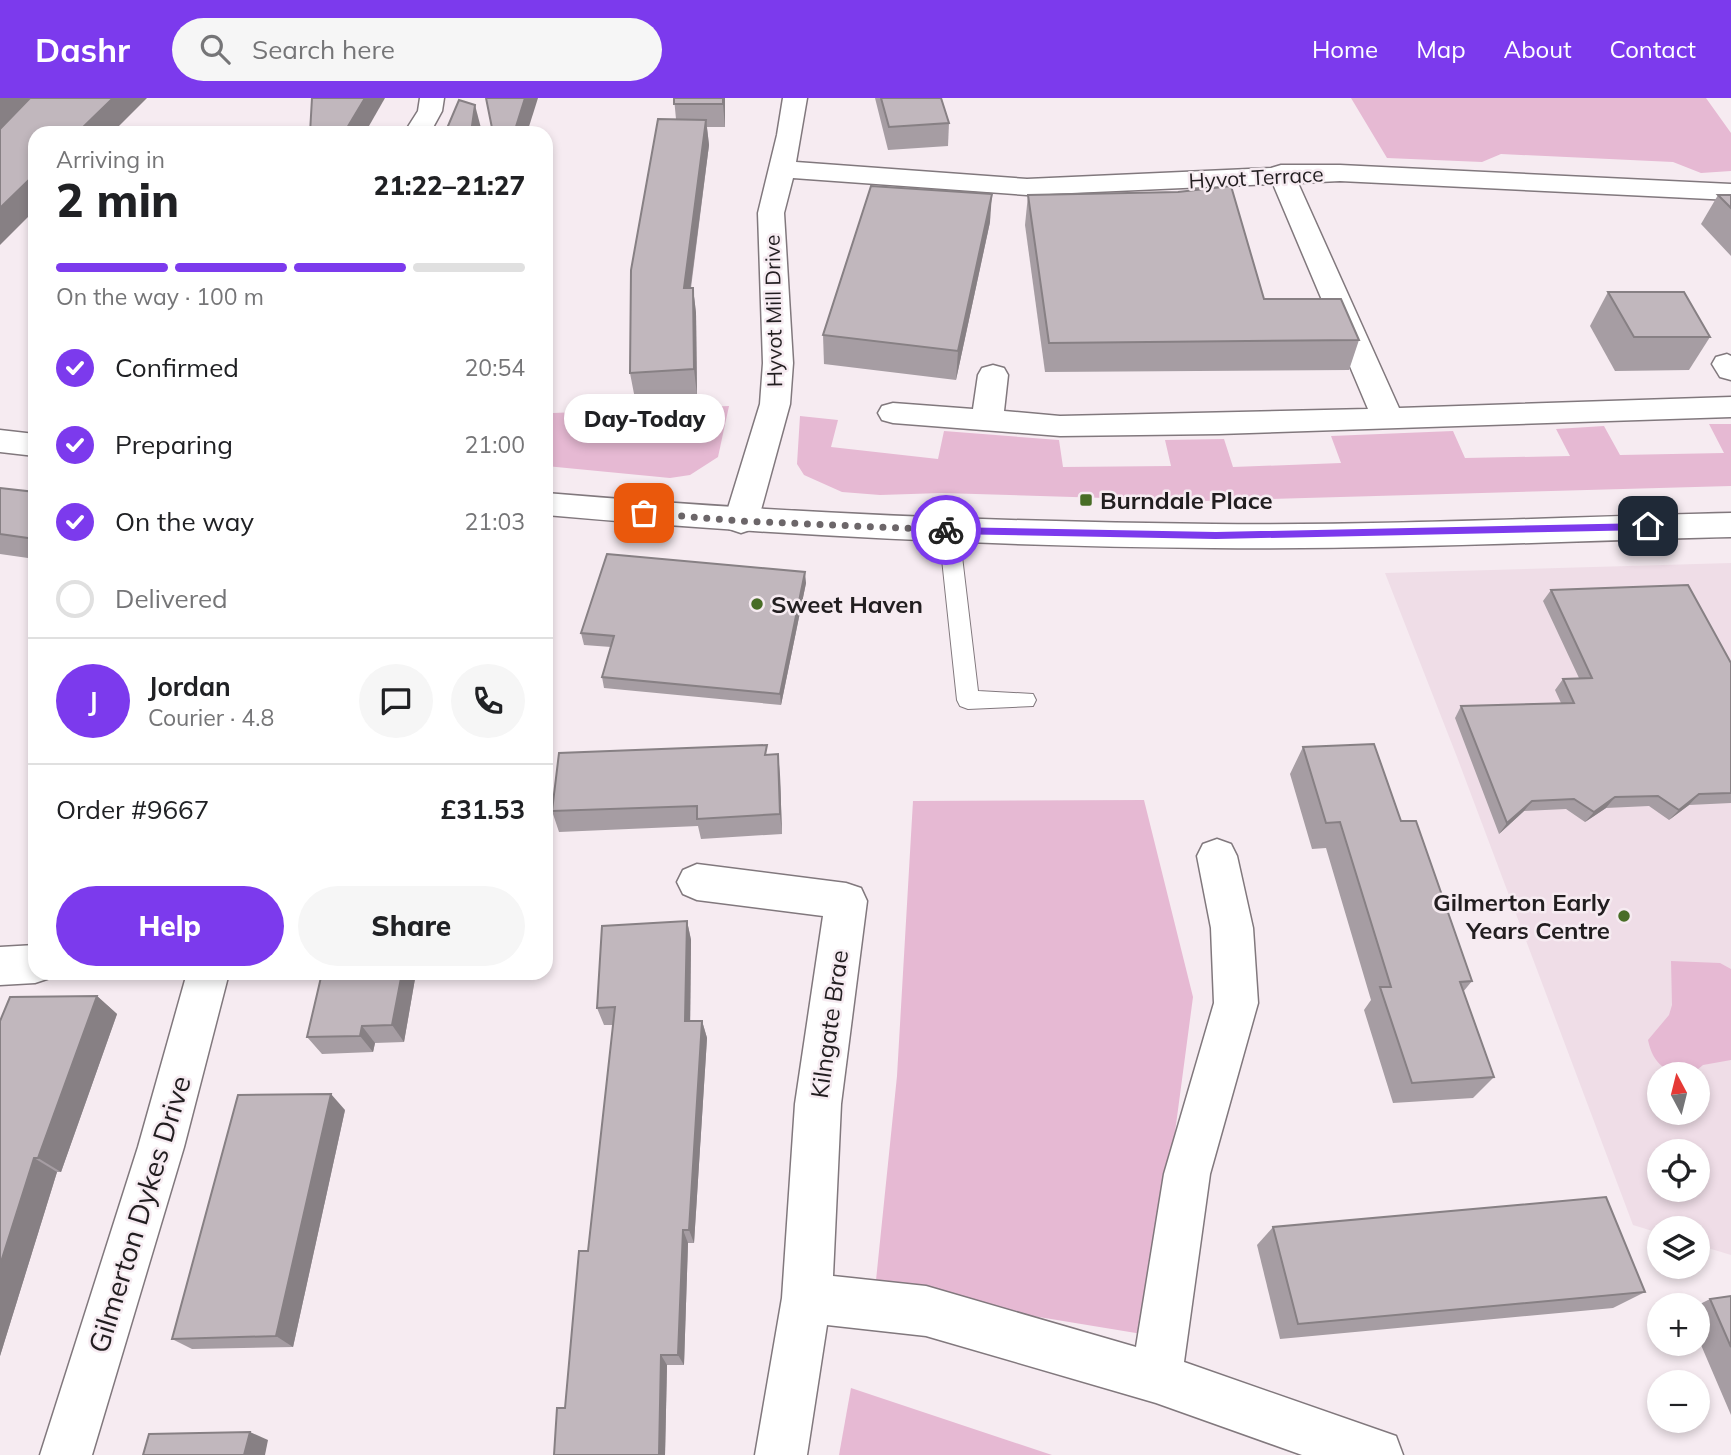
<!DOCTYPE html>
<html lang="en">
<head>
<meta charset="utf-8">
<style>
  body { margin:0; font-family:Mulish,sans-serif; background:#f6f6f6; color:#202124; height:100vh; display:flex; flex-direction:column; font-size:26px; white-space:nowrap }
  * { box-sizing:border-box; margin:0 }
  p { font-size:23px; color:#757577 }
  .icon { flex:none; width:38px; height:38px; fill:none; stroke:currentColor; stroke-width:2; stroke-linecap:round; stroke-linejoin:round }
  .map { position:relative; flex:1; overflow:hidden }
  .details { position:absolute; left:28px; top:28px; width:525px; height:854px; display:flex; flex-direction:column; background:#fff; border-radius:21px; box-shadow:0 4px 10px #0003 }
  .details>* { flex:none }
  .needle { width:46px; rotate:353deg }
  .buttons { position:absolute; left:1647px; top:964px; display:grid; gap:14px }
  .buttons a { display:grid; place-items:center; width:63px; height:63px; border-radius:50%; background:#fff; box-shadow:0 4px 10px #0003; font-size:35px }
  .pin { position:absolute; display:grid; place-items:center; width:60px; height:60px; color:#fff; margin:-30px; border-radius:14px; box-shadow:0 4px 10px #0006 }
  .courier { position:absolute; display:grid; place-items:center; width:70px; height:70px; margin:-35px; border:5px solid #7c3aed; border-radius:50%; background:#fff; color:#222; box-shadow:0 2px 9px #0007 }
  .bubble { position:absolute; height:49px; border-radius:24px; background:#fff; box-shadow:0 4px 10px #0003; font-size:23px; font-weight:800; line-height:49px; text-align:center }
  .headline em { font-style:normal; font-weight:800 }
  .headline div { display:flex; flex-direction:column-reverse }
  .headline { display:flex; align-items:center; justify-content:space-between; height:119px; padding:0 28px }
  h1 { font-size:46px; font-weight:800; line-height:52px }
  .bar { display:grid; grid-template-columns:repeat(4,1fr); gap:10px 7px; align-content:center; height:84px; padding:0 28px }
  .bar i { height:9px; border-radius:5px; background:#e0e0e0 }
  .bar .selected { background:#7c3aed }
  .bar p { grid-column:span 4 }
  .line { display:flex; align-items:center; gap:18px; padding:0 28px; border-top:2px solid #e0e0e0 }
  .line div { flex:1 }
  .round { display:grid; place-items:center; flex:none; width:74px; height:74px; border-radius:37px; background:#f6f6f6 }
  ol { padding:0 28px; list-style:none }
  li { display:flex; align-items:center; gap:21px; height:77px }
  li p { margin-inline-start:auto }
  li .icon { padding:7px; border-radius:50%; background:#7c3aed; color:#fff; stroke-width:4 }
  li:last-child { color:#757577 }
  li i { width:38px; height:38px; border:4px solid #e0e0e0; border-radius:50% }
  .button { display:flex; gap:14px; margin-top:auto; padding:14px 28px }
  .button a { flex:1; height:80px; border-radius:42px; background:#7c3aed; color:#fff; font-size:28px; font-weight:800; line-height:80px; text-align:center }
  .button a+a { background:#f6f6f6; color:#202124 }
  header { display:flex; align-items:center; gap:42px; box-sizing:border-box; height:98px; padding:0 35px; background:#7c3aed; color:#fff }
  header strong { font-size:33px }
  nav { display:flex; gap:38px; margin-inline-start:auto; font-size:24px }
  .search { width:490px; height:63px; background:#f6f6f6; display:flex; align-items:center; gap:18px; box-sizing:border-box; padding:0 24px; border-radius:38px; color:#757577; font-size:26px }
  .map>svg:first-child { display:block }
  .built { fill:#efdde7; fill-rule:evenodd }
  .green { fill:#e6b9d3 }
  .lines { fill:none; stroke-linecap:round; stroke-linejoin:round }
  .service-casing { stroke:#81787d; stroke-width:2 }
  .minor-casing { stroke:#81787d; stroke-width:3 }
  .secondary-casing { stroke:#81787d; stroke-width:3 }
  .service { fill:#fff; fill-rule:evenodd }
  .minor { fill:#fff; fill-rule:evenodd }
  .secondary { fill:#fff; fill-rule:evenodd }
  .wall { fill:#a69da3 }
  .shaded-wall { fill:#878084 }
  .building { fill:#c1b7bd; stroke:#878084; stroke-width:2 }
  .route { fill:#7c3aed }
  .done { stroke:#6c6669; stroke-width:7; stroke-dasharray:0 12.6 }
  .poi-dot { fill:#486d26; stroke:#f6ebf1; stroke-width:2.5 }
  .labels { text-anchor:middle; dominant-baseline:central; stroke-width:5; stroke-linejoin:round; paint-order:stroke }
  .far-street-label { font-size:21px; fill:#221e20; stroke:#f6ebf1 }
  .poi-label { font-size:24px; font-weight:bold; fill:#221e20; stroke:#f6ebf1; text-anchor:start }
  .street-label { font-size:24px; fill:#221e20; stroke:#f6ebf1 }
  .near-street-label { font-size:28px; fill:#221e20; stroke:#f6ebf1 }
</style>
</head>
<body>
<header>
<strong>Dashr</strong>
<div class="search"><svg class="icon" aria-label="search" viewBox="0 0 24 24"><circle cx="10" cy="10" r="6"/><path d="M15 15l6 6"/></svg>Search here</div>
<nav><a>Home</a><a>Map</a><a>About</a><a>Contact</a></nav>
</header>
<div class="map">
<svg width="1731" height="1357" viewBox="0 0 1731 1357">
  <rect width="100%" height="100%" fill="#f6ebf1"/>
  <path class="built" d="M1731,465V1157L1698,1147V1130H1659V1135L1633,1127L1457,659L1385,475ZM1659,976H1698V1015H1659ZM1659,1054H1698V1092H1659Z"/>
  <g class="green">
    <path d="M1351,0H1706L1731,35V73L1701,75L1673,64L1501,56L1482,64L1387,60Z"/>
    <path d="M729,308L718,359L690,377L670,380L546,368V336L553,315Z"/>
    <path d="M800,318L838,322L831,349L938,361L944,333L1059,342L1063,369L1171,368L1165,342L1224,341L1233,369L1341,365L1331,338L1453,333L1465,360L1570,358L1556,331L1604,328L1620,357L1724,355L1709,326H1731V388L1202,403L942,395L880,397L842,394L804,377L797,366Z"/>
    <path d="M1144,702L1193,899L1148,1237L875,1192L897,978L913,703Z"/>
    <path d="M1671,863L1720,865L1731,871V962L1703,967L1692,976C1668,977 1653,967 1648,942L1669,917L1672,907Z"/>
    <path d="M851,1290L1052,1357H839Z"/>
  </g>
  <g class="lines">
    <g class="service-casing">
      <path id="service" d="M949,426L959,433L978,593L1033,596L1036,602L1033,608L968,611L960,608L957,602L939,433Z"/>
    </g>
    <g class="minor-casing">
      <g id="minor">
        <path d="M420,0H444L442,13L430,35H404L418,13Z"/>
        <path d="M783,0H807L796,64L1027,81L1271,70L1281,67H1340L1731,86V102L1340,83L1298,85L1399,310L1731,299V319L1219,336L1060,338L893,325L882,322L878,315L882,308L893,305L973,311L978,277L982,270L993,267L1004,270L1008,277L1004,313L1060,318L1368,311L1273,86L1027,97L793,80L784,115L793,265L790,306L758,423L753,431L741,435L729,431L724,423L760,306L763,265L758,115L777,37Z"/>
        <path d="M1727,256L1731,258V282L1720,279L1712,266L1716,259Z"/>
        <path d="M1217,741L1231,746L1237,758L1253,830L1258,905L1210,1076L1184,1264L1396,1338L1403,1357H1302L1156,1305L926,1238L827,1227L807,1357H755L782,1200L795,1006L823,818L697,802L683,796L677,784L683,772L697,766L846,785L861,790L867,803L841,1006L833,1178L926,1188L1136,1249L1164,1076L1214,905L1211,830L1197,758L1203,746Z"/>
        <path d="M35,847V875H52L50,880L35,885L0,887V849Z"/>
        <path d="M187,875H229L184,1049L92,1357H40L138,1049Z"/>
      </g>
    </g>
    <g class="secondary-casing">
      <g id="secondary">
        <path d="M0,332L35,336V358L0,354Z"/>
        <path d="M546,395C768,414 990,424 1213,426C1385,428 1558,419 1731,415V439C1558,443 1385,452 1213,450C990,448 768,437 546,417Z"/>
      </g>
    </g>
    <use href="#service" class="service"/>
    <use href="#minor" class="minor"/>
    <use href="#secondary" class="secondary"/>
  </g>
  <g class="wall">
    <path d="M674,0H725V29H707L709,47L691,190H693L696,215L697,297L635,301L630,275L676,21Z"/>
    <path d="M875,0H941L949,25L948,48L888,52Z"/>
    <path d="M1028,97L1359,242L1349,272L1045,274L1025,127Z"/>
    <path d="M1718,97H1731V158L1701,126Z"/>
    <path d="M990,124L956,282L824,266L823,237Z"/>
    <path d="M1608,194L1710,239L1689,272L1615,273L1590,228Z"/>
    <path d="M0,390L35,394V461L0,456Z"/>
    <path d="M806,485L781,607L604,590L602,579L611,549L584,547L581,535Z"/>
    <path d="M1551,492L1731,565V705L1689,707L1669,722L1649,708L1606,710L1585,724L1566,711L1524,713L1499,736L1455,620L1461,608L1561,605L1555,592L1563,581L1579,580L1543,503Z"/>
    <path d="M1303,649L1401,723L1472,883L1463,894L1494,979L1473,1000L1393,1005L1364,912L1371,902L1326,750L1312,751L1290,676Z"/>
    <path d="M768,657L780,677L782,736L701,741L698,728L559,734L552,713Z"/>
    <path d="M687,823L691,842L690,923H702L707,940L694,1145H688L684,1267H667L665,1357L565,1310L588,1153L613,927H604L597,910Z"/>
    <path d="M416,875L404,944L375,945L373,954L322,956L307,939Z"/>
    <path d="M97,898L117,916L61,1074H57L0,1258V923Z"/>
    <path d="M345,1012L293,1249L192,1251L172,1241Z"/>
    <path d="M1273,1129L1645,1194L1613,1210L1280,1241L1257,1147Z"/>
    <path d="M1731,1198V1317L1698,1240V1208H1696L1710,1201Z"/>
  </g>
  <g class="shaded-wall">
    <path d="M0,0H30L0,31Z"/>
    <path d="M113,0H147L112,35H77Z"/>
    <path d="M365,0H385L365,35H344Z"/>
    <path d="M525,0H538L527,35H514Z"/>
    <path d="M723,0H725V29L723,6Z"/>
    <path d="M475,7L481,30L480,35H471Z"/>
    <path d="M706,22L709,47L687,216L684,190Z"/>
    <path d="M35,76V112L0,147V110Z"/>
    <path d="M992,96L990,124L956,282L958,253Z"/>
    <path d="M693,190L696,215L697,297L694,271Z"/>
    <path d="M805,474L806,485L781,607L780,596Z"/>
    <path d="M778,656L780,677L782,736L780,716Z"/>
    <path d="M1699,696L1689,707L1669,722L1679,712Z"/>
    <path d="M1615,699L1606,710L1585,724L1594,714Z"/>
    <path d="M1532,703L1524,713L1499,736L1507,725Z"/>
    <path d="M687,823L691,842L690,940L685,923Z"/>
    <path d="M402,875H416L404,944L392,927Z"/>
    <path d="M97,898L117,916L61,1074L38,1060Z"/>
    <path d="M702,923L707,940L694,1145L689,1132Z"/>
    <path d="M362,928L375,945L373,954L360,938Z"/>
    <path d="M331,996L345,1012L293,1249L276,1238Z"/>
    <path d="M34,1060L57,1074L0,1258V1167Z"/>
    <path d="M683,1132L688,1145L684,1267L678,1257Z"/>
    <path d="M661,1257L667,1267L665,1357H659Z"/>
    <path d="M250,1334L268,1342L265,1357H244Z"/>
  </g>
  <g class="building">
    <path d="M30,0H113L77,35H35V76L0,110V31Z"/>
    <path d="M312,0H365L344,35H310Z"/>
    <path d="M486,0H525L514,35H493Z"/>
    <rect x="674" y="0" width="49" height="6"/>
    <path d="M881,0H941L949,25L889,29Z"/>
    <path d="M459,2L475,7L471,35H445Z"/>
    <path d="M658,21L706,22L684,190H693L694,271L630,275L631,172Z"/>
    <path d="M871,88L992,96L958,253L823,237Z"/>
    <path d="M1231,88L1264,201H1341L1359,242L1049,245L1028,97L1178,94Z"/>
    <path d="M1718,97H1731V110Z"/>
    <path d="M1608,194H1684L1710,239H1634Z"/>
    <path d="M0,390L35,394V441L0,436Z"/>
    <path d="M607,456L805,474L780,596L602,579L614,538L581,535Z"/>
    <path d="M1688,487L1731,565V695L1699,696L1679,712L1658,698L1615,699L1594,714L1574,701L1532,703L1507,725L1461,608L1574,605L1563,581L1592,580L1551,492Z"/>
    <path d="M1374,646L1401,723H1416L1472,883L1460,884L1494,979L1412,985L1380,889H1391L1340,724L1326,725L1303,649Z"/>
    <path d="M767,647L765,657L778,656L780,716L697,721V708L552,713L559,655Z"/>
    <path d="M687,823L685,923H702L689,1132H683L678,1257H661L659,1357H554L557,1310H565L579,1153H588L615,909L597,910L602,828Z"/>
    <path d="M322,875H402L392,927L362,928L360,938L307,939Z"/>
    <path d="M97,898L38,1060H34L0,1167V923L10,899Z"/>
    <path d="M331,996L276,1238L172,1241L238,997Z"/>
    <path d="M1606,1099L1645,1194L1298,1226L1273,1129Z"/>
    <path d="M1731,1198V1249L1710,1201Z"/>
    <path d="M250,1334L244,1357H143L149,1336Z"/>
  </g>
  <path class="route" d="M1648,425L1653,428L1648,432L1216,441L946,436L941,432L946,429L1216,434Z"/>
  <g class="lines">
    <path class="done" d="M644,415L741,423L946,432"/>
  </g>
  <g class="poi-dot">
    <rect x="1079" y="395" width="14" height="14" rx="3.5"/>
    <circle cx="757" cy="506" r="7"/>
    <circle cx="1624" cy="818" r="7"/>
  </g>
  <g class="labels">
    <g class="far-street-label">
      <text transform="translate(1256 79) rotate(-3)">Hyvot Terrace</text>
      <text transform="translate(773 213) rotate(-91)">Hyvot Mill Drive</text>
    </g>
    <g class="poi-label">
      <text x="1100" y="402">Burndale Place</text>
      <text x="771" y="506">Sweet Haven</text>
      <text x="1610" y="804" text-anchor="end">Gilmerton Early<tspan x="1610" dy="28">Years Centre</tspan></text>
    </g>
    <g class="street-label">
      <text transform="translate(829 926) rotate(-82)">Kilngate Brae</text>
    </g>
    <g class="near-street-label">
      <text transform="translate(139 1116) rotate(-73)">Gilmerton Dykes Drive</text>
    </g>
  </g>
</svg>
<div class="buttons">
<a><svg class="needle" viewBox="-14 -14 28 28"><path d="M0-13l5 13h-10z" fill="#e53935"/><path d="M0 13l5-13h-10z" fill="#757577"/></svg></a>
<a><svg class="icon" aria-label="locate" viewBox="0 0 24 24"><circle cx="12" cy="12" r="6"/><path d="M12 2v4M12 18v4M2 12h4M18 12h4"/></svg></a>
<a><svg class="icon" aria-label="layers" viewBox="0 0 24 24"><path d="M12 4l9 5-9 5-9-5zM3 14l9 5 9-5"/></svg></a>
<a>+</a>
<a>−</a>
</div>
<div class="pin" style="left:644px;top:415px;background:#ea580c"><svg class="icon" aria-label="bag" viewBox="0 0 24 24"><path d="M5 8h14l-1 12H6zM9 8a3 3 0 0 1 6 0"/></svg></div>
<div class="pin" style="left:1648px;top:428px;background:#1f2937"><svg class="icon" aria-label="home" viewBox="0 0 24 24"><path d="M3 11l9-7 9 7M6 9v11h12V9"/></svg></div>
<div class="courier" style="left:946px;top:432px"><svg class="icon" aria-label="bike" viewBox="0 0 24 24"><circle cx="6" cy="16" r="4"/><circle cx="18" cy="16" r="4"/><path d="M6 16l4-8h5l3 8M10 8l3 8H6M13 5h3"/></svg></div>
<div class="bubble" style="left:564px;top:296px;width:161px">Day-Today</div>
<section class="details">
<div class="headline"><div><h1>2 min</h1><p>Arriving in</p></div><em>21:22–21:27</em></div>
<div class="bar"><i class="selected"></i><i class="selected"></i><i class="selected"></i><i></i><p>On the way · 100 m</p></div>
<ol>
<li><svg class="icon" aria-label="check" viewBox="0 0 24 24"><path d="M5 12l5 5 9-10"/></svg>Confirmed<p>20:54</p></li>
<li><svg class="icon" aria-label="check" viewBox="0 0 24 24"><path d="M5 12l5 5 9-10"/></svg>Preparing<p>21:00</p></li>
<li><svg class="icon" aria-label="check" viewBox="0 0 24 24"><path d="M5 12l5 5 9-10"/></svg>On the way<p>21:03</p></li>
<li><i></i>Delivered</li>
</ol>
<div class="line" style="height:126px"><b class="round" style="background:#7c3aed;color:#fff">J</b><div><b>Jordan</b><p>Courier · 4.8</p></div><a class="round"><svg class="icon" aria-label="chat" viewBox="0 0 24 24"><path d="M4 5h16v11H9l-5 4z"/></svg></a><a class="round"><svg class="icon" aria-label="phone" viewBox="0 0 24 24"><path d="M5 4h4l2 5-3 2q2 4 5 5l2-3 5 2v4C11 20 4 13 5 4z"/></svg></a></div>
<div class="line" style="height:91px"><div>Order #9667</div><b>£31.53</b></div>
<div class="button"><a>Help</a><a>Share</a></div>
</section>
</div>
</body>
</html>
